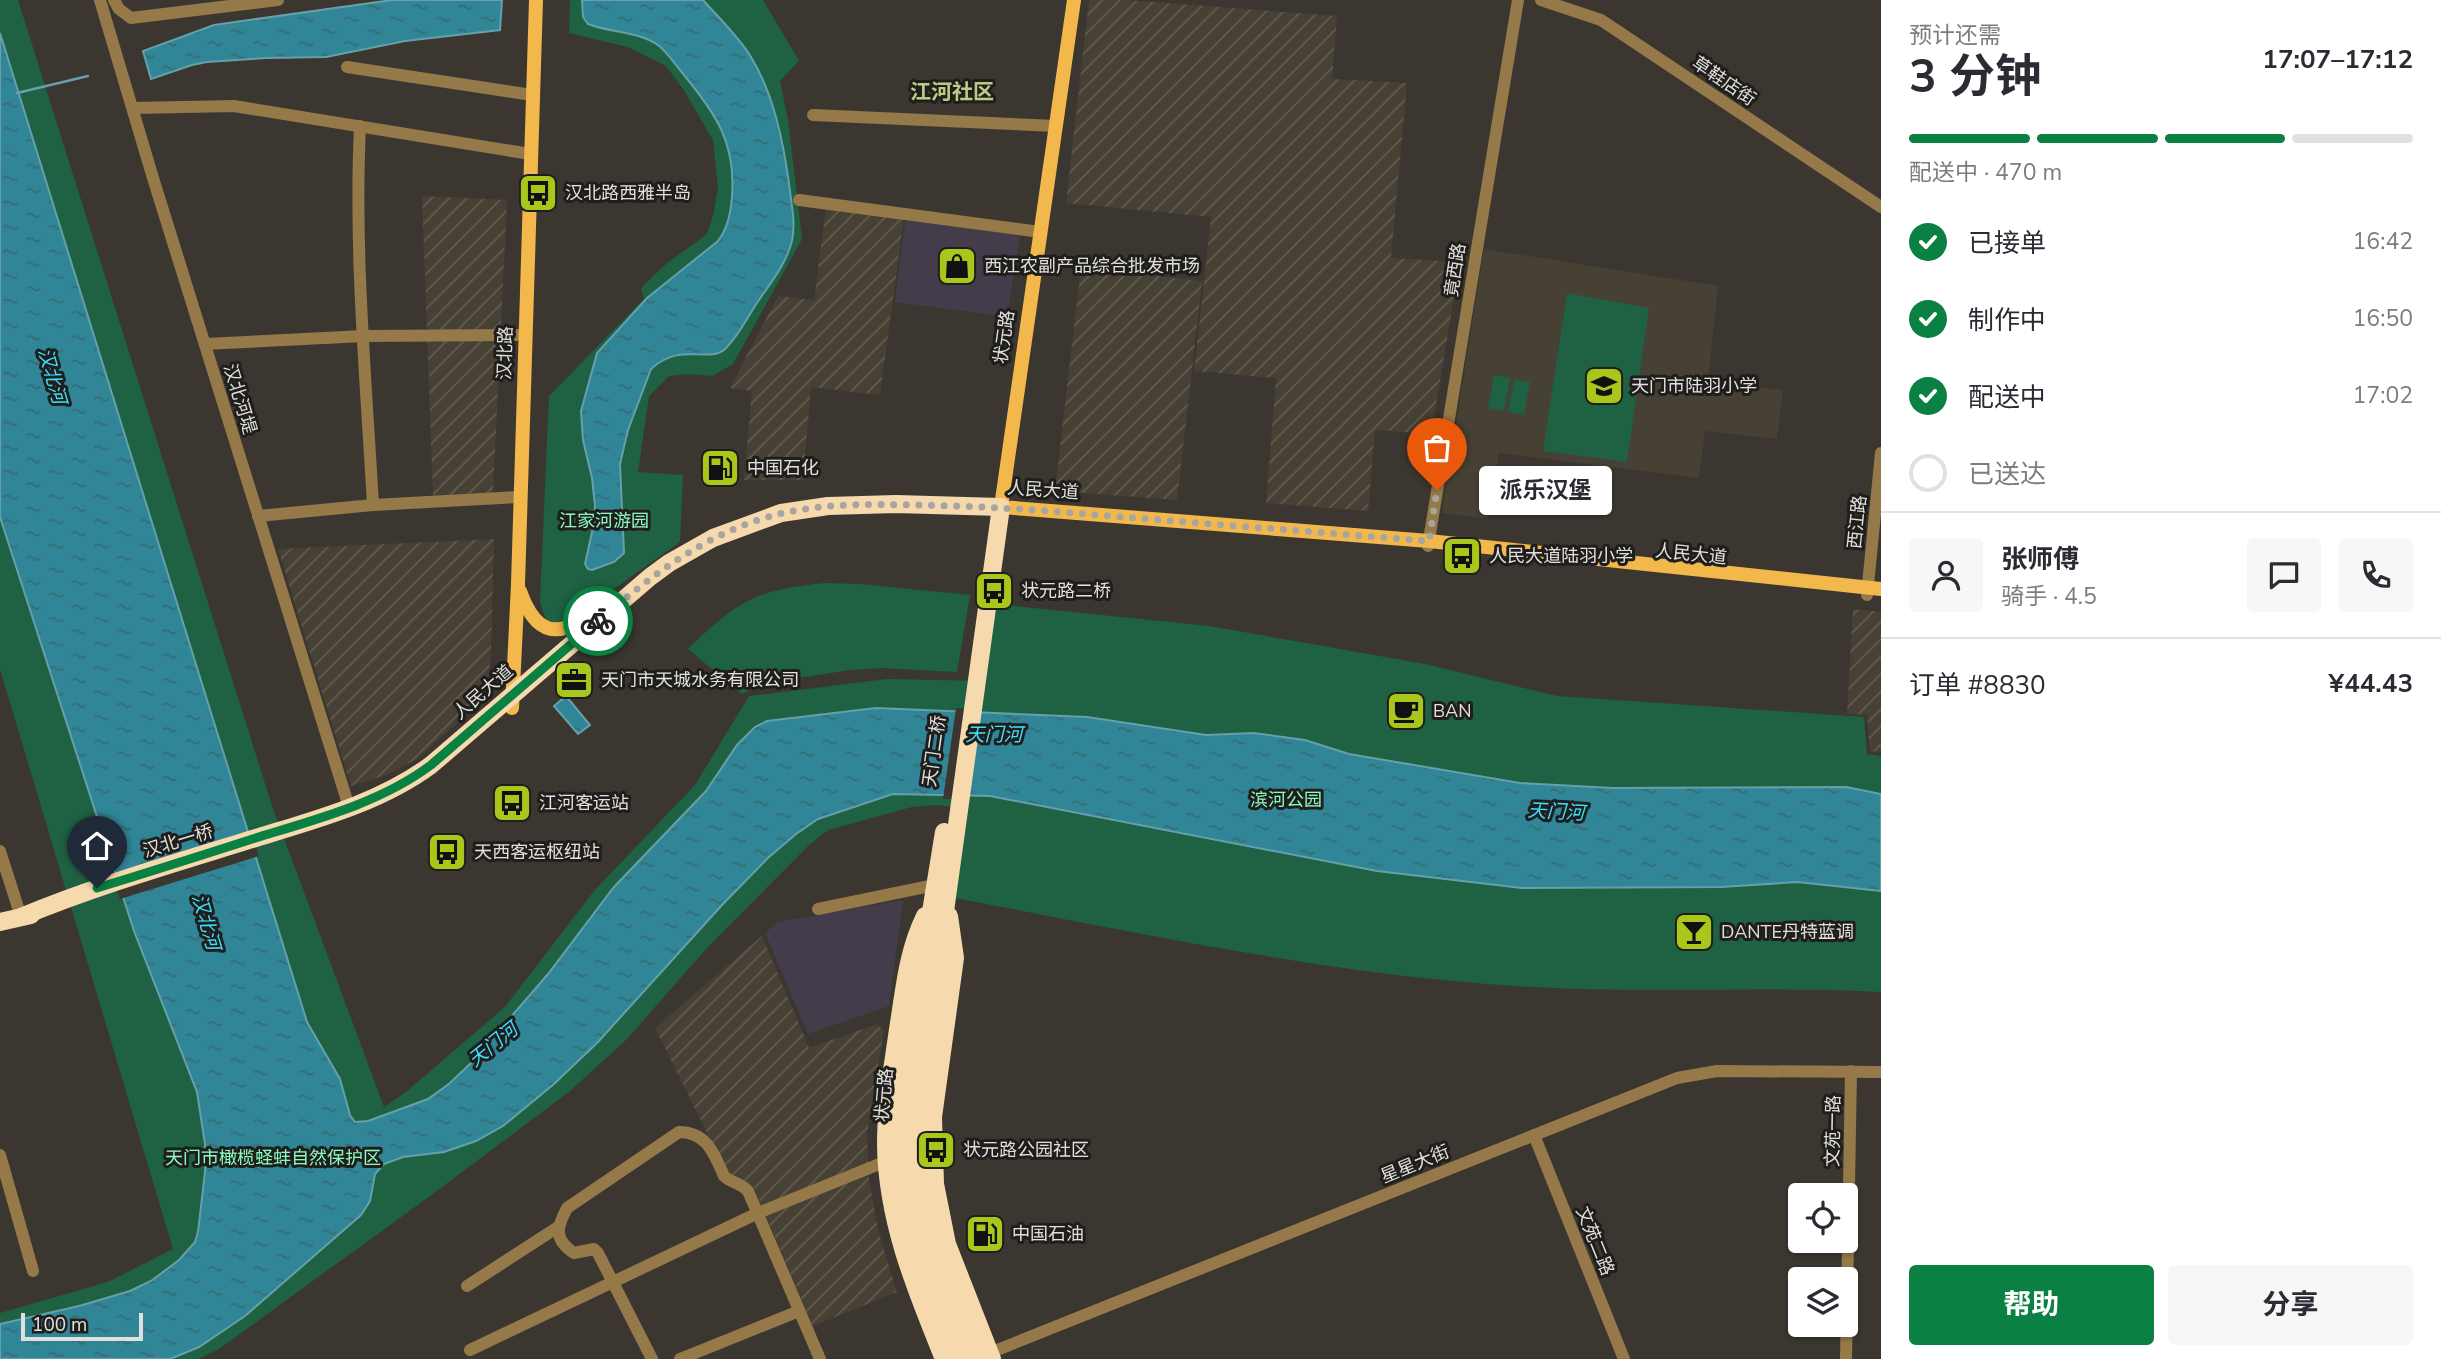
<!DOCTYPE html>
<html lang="zh">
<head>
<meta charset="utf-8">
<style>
  body { margin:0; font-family:"Nunito Sans","Noto Sans SC",sans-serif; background:#f7f7f7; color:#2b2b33; height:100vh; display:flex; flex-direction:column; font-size:26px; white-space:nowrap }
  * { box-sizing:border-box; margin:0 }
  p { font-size:23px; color:#7c7c81 }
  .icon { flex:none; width:38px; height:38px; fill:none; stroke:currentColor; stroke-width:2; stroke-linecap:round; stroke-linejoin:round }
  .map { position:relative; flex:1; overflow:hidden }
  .sheet { display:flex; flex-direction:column; background:#fff; width:560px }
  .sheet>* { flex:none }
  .fabs { position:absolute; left:1788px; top:1183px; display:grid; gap:14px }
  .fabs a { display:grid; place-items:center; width:70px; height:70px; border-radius:7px; background:#fff; box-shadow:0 2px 5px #0004; font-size:35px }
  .scale { position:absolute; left:21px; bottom:18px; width:122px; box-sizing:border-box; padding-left:7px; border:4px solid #e2e0dc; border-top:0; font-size:19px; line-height:24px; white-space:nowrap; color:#e2e0dc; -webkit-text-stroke:5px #201e1c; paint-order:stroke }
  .pin { position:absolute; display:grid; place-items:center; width:60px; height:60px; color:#fff; margin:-72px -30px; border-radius:50% 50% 50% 0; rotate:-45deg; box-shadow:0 0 7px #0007 }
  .pin .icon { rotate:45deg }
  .courier { position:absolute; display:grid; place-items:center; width:70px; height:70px; margin:-35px; border:5px solid #0b8043; border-radius:50%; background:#fff; color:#222; box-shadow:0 2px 9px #0007 }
  .bubble { position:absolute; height:49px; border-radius:7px; background:#fff; box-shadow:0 2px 5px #0004; font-size:23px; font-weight:700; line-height:49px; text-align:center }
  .head em { font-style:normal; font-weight:700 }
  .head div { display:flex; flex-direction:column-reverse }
  .head { display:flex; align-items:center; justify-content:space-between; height:119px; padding:0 28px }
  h1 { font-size:46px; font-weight:700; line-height:52px }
  .bar { display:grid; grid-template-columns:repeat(4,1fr); gap:10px 7px; align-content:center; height:84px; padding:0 28px }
  .bar i { height:9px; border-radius:5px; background:#e1e1e2 }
  .bar .selected { background:#0b8043 }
  .bar p { grid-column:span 4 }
  .line { display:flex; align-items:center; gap:18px; padding:0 28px; border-top:2px solid #e1e1e2 }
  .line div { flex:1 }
  .round { display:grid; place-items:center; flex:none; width:74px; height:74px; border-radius:7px; background:#f7f7f7 }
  ol { padding:0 28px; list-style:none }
  li { display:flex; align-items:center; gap:21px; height:77px }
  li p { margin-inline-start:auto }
  li .icon { padding:7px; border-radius:50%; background:#0b8043; color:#fff; stroke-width:4 }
  li:last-child { color:#7c7c81 }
  li i { width:38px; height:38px; border:4px solid #e1e1e2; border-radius:50% }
  .button { display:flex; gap:14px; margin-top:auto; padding:14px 28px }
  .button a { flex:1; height:80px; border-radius:7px; background:#0b8043; color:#fff; font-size:28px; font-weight:700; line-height:80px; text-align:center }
  .button a+a { background:#f7f7f7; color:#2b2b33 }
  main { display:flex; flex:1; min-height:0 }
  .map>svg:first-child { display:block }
  .commercial { fill:#443b4b }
  .industrial { fill:url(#industrial-furrows) }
  .built { fill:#474034 }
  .green { fill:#1e6243 }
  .water { fill:url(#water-ripples); stroke:#65a0ab; stroke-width:2 }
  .pier { fill:#3b3730 }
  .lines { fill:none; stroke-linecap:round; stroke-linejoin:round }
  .stream { stroke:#65a0ab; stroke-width:2.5 }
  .minor { stroke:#957949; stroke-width:12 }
  .major { stroke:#f3b84c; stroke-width:14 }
  .highway { stroke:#f6daae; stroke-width:18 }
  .done { stroke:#a8a5a0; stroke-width:7; stroke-dasharray:0 12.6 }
  .route { stroke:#0b8043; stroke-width:9 }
  .labels { text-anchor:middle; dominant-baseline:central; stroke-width:6; stroke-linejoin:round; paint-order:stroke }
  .street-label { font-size:18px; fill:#e2e0dc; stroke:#201e1c }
  .poi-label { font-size:18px; fill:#e2e0dc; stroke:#201e1c; text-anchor:start }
  .park-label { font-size:18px; fill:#88fbc1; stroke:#201e1c }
  .water-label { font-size:19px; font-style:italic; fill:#3de1ff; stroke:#201e1c }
  .quarter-label { font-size:21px; font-weight:bold; fill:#b9cc82; stroke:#201e1c }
</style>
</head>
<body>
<main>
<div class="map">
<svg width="1881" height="1359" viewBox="0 0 1881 1359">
  <defs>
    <pattern id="industrial-furrows" width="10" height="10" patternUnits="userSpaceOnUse" patternTransform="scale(1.75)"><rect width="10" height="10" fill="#474034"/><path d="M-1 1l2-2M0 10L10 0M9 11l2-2" fill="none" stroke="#615b51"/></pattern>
    <pattern id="water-ripples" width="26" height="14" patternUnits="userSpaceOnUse" patternTransform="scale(1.75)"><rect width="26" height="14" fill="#308596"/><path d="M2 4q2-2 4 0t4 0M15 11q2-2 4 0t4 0" fill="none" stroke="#386b74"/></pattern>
  </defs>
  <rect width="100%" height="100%" fill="#3b3730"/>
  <g class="commercial">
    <path d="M906,215L1021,230L1007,317L895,302Z"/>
    <path d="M903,900L889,1006L808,1034L765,933L778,922Z"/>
  </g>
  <g class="industrial">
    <path d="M1089,0H1126L1337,16L1332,79L1407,83L1391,258L1460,262L1431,434L1375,430L1368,511L1266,503L1276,378L1194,371L1211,217L1066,203Z"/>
    <path d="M422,196L507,200L493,494L433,496Z"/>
    <path d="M826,208L904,217L880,395L811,387L803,480H744L752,391L730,388L778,296L814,300Z"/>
    <path d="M1081,267L1202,281L1177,500L1055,491Z"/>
    <path d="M494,539L491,655L488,676L482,693L476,704L455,725L417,759L389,774L351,786L278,549Z"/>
    <path d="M1853,609L1881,612V752L1870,751L1867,715L1847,714Z"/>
    <path d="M762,936L809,1048L877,1024L884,1031L867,1134L869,1179L878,1230L897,1292L813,1326L753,1186L728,1175L655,1028Z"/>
  </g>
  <path class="built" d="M1484,249L1718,286L1708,382L1783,390L1777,439L1705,431L1699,478L1499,453L1488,519L1442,513Z"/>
  <g class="green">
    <path d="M0,0H18L273,809L384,1107L406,1092L505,1007L594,891L695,785L749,696L887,679L984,681L995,604L1209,626L1425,664L1557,696L1864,717L1867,754L1881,756V992C1759,986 1637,994 1515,986C1326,974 1141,933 955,898L967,809L938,805L912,807L828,830L809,845L705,950L627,1039L570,1091L430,1196L219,1349L198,1359H0V1313L108,1282L173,1249L0,669Z"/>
    <path d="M570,0H763L799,61L780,81L788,120L802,239L733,364L712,376L688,374L669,376L649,396L638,472L683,475L680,542L564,624L558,625L546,620L540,602L549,396L644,299L641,288L666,264L707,234L714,212L718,187L713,140L685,92L666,66L628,47L569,33Z"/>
    <path d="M1567,293L1649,308L1627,462L1543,451Z"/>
    <path d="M1494,375L1510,378L1504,411L1488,408Z"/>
    <path d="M1514,379L1530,382L1524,415L1508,412Z"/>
    <path d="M825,583L859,584L970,595L957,672L881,668L851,670L763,683L742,694L688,649C737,601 755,590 825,583Z"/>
  </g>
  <g class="water">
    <path d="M392,0H502L500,30L405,41L326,57L266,58L207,62L192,65L151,79L143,51L214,25Z"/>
    <path d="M582,0H703C719,18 738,36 751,57C774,95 783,141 789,183C791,203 796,222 792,241C786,265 768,286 755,306C746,320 737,338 725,349C709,364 681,341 651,369L628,430L620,464L624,553L614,562L592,570L588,569L585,564L594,523L595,506L592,478L583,440L581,411L597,353L647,298L718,241C728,228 731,212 732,196C736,143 716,114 684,75C676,66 669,54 659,46C640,31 610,33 588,24L583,17Z"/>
    <path d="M0,33L307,1022L340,1079L350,1115L355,1122L368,1121L428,1099L450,1083L473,1061L548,974L614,887L706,791L737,745L755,727L767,721L876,708L1087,717L1206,735L1254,733L1305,740L1349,754L1520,783L1613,788L1846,787L1881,794V891L1797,882L1722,887L1522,888L1377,871L990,796L893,794L818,819L796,834L769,857L722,905L598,1042L554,1084L503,1126L476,1141L444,1152L403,1157L384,1164L375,1174L370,1201L361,1215L245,1316L199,1347L170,1359H0V1324L79,1306L130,1291L151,1281L179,1260L195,1242L198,1232L205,1172V1144L197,1092L134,931L0,517Z"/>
    <path d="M566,696L590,725L578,734L554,706Z"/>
  </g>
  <g class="pier">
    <path d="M956,708L979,709L968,799H943Z"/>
    <path d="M252,833L259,856L120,899L112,876Z"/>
  </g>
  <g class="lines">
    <path class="stream" d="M17,93L88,76"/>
    <g class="minor">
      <path d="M100,0L153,178L349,807"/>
      <path d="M114,0L119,9L131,18L278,0"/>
      <path d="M1541,0L1601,20L1881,207"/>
      <path d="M347,67L532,95"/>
      <path d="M133,108L234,106L530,154"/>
      <path d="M813,115L1056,126"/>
      <path d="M360,126C354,252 366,380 373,505"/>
      <path d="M799,200L1033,231"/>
      <path d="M205,344L364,336L525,335"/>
      <path d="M258,516L373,505L519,497"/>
      <path d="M1428,546L1518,0"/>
      <path d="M1867,595L1881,453"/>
      <path d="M0,851L21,917"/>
      <path d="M818,909L935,885"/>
      <path d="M1534,1135L1624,1359"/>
      <path d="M0,1155L33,1271"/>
      <path d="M467,1286L558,1227"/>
      <path d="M470,1350L758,1213L887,1161"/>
      <path d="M982,1356L1677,1078L1717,1071L1881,1072"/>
      <path d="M652,1359L598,1253L594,1249L574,1253C553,1239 557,1227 567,1208L679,1132C707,1132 714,1154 724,1176C731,1183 741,1183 748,1191L820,1359"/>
      <path d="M680,1359L799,1311"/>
      <path d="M1846,1359L1851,1071"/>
    </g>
    <g class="major">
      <path d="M1074,0L1001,507L1429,541L1881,589"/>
      <path d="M520,591C541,651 570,629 611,603"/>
      <path d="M512,708L518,584L536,0"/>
    </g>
    <g class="highway">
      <path d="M944,832C935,887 926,941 918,996C908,1058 895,1123 904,1187C912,1247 937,1303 959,1359"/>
      <path d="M925,916C908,951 905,985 899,1023C893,1064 886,1104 886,1145C887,1221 916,1290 944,1359"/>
      <path d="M949,916L955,958L933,1117L935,1184L947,1244L992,1359"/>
      <path d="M21,917C98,885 179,862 259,837C318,819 381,802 431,765L650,577L669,563L713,538L781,513L828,506L896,504L1001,507L924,1063C917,1118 915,1173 928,1228C938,1273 958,1316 975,1359"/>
      <path d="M0,922L31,915"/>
    </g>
  </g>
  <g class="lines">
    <path class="done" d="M598,621C648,579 695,541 758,520C809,503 862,504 915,505C972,506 1028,509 1085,514C1199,523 1314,532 1429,541L1437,490"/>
    <path class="route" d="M97,888C153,871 209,853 265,835C322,818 383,801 431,765L598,621"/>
  </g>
  <defs>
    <g id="bus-square" transform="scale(2.0125)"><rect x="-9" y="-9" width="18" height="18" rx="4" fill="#a9c71b" stroke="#201e1c"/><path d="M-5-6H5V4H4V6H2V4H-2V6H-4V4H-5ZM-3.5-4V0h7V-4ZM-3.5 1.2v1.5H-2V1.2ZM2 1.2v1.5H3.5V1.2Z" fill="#111"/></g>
    <g id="shop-square" transform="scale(2.0125)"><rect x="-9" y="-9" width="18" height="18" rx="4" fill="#a9c71b" stroke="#201e1c"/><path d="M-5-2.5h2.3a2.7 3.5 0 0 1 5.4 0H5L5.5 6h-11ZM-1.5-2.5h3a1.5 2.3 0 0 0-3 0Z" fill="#111"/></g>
    <g id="school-square" transform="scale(2.0125)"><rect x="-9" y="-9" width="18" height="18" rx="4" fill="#a9c71b" stroke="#201e1c"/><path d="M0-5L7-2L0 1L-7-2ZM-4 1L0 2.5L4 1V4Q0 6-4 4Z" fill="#111"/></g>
    <g id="fuel-square" transform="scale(2.0125)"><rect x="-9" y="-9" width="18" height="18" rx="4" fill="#a9c71b" stroke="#201e1c"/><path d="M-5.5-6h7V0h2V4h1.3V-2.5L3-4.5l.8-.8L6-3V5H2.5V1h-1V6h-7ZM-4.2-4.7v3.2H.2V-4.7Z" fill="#111"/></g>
    <g id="office-square" transform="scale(2.0125)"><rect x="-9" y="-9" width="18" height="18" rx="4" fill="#a9c71b" stroke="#201e1c"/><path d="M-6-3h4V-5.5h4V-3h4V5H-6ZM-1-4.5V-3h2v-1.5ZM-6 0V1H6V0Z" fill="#111"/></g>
    <g id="cafe-square" transform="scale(2.0125)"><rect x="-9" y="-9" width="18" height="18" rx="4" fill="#a9c71b" stroke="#201e1c"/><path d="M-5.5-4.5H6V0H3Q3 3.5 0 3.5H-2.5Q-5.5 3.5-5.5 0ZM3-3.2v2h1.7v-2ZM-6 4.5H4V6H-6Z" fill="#111"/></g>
    <g id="bar-square" transform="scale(2.0125)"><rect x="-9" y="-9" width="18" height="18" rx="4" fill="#a9c71b" stroke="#201e1c"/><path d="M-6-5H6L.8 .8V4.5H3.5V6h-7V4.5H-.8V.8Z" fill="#111"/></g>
  </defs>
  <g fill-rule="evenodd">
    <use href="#bus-square" x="538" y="193"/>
    <use href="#shop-square" x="957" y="266"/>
    <use href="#school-square" x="1604" y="386"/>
    <use href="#fuel-square" x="720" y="468"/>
    <use href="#bus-square" x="1462" y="556"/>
    <use href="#bus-square" x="994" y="591"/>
    <use href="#office-square" x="574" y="680"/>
    <use href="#cafe-square" x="1406" y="711"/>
    <use href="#bus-square" x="512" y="803"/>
    <use href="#bus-square" x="447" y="852"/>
    <use href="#bar-square" x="1694" y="932"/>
    <use href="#bus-square" x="936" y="1150"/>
    <use href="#fuel-square" x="985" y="1234"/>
  </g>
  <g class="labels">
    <g class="street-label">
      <text transform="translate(1724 81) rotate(34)">草鞋店街</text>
      <text transform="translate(1455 270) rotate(-81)">竟西路</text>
      <text transform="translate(1004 337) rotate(-82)">状元路</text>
      <text transform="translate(505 353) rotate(-88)">汉北路</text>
      <text transform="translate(240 399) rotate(73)">汉北河堤</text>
      <text transform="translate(1043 490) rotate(4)">人民大道</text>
      <text transform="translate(1857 522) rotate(-84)">西江路</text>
      <text transform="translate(1691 554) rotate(6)">人民大道</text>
      <text transform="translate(483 692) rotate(-41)">人民大道</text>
      <text transform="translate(934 751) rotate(-82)">天门二桥</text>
      <text transform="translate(178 841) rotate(-17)">汉北一桥</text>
      <text transform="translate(884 1095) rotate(-85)">状元路</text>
      <text transform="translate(1833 1131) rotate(-89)">文苑一路</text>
      <text transform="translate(1415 1164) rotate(-22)">星星大街</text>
      <text transform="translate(1595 1241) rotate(68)">文苑二路</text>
    </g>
    <g class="poi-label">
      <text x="565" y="193">汉北路西雅半岛</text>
      <text x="984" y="266">西江农副产品综合批发市场</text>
      <text x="1631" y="386">天门市陆羽小学</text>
      <text x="747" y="468">中国石化</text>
      <text x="1489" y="556">人民大道陆羽小学</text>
      <text x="1021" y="591">状元路二桥</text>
      <text x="601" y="680">天门市天城水务有限公司</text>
      <text x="1433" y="711">BAN</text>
      <text x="539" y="803">江河客运站</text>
      <text x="474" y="852">天西客运枢纽站</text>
      <text x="1721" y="932">DANTE丹特蓝调</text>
      <text x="963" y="1150">状元路公园社区</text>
      <text x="1012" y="1234">中国石油</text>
    </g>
    <g class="park-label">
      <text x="604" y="521">江家河游园</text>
      <text x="1286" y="800">滨河公园</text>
      <text x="273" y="1158">天门市橄榄蛏蚌自然保护区</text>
    </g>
    <g class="water-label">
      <text transform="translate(52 376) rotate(74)">汉北河</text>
      <text x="994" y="735">天门河</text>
      <text transform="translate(1556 812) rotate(3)">天门河</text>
      <text transform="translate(206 922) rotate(74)">汉北河</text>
      <text transform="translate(493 1045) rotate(-39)">天门河</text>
    </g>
    <g class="quarter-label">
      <text x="952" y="92">江河社区</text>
    </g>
  </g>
</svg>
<div class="fabs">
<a><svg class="icon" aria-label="locate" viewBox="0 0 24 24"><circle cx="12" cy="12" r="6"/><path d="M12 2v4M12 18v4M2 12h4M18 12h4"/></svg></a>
<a><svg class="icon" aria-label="layers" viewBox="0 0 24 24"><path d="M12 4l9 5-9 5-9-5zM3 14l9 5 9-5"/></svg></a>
</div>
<div class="scale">100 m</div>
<div class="pin" style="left:1437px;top:490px;background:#ea580c"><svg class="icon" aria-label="bag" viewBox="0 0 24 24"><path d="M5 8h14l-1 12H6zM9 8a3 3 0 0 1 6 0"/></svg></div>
<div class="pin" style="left:97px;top:888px;background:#1f2937"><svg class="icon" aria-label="home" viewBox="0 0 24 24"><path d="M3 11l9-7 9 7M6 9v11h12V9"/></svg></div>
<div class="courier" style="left:598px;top:621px"><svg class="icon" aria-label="bike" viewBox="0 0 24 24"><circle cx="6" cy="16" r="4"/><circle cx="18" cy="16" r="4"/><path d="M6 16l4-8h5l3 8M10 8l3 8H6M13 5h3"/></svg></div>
<div class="bubble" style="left:1479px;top:466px;width:133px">派乐汉堡</div>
</div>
<section class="sheet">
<div class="head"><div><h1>3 分钟</h1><p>预计还需</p></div><em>17:07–17:12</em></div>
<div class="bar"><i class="selected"></i><i class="selected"></i><i class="selected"></i><i></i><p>配送中 · 470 m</p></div>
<ol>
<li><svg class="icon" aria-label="check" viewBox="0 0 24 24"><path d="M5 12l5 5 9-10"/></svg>已接单<p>16:42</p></li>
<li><svg class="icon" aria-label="check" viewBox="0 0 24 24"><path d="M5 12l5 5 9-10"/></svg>制作中<p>16:50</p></li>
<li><svg class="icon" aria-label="check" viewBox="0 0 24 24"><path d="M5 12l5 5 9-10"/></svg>配送中<p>17:02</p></li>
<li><i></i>已送达</li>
</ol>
<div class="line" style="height:126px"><a class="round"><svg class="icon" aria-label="person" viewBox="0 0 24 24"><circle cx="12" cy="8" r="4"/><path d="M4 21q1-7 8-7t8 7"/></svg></a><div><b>张师傅</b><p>骑手 · 4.5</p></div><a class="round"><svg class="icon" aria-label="chat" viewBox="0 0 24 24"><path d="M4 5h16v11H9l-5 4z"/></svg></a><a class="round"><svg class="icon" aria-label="phone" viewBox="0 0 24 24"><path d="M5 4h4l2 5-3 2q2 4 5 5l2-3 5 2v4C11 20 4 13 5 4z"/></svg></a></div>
<div class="line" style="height:91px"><div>订单 #8830</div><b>¥44.43</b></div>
<div class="button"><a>帮助</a><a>分享</a></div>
</section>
</main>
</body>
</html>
